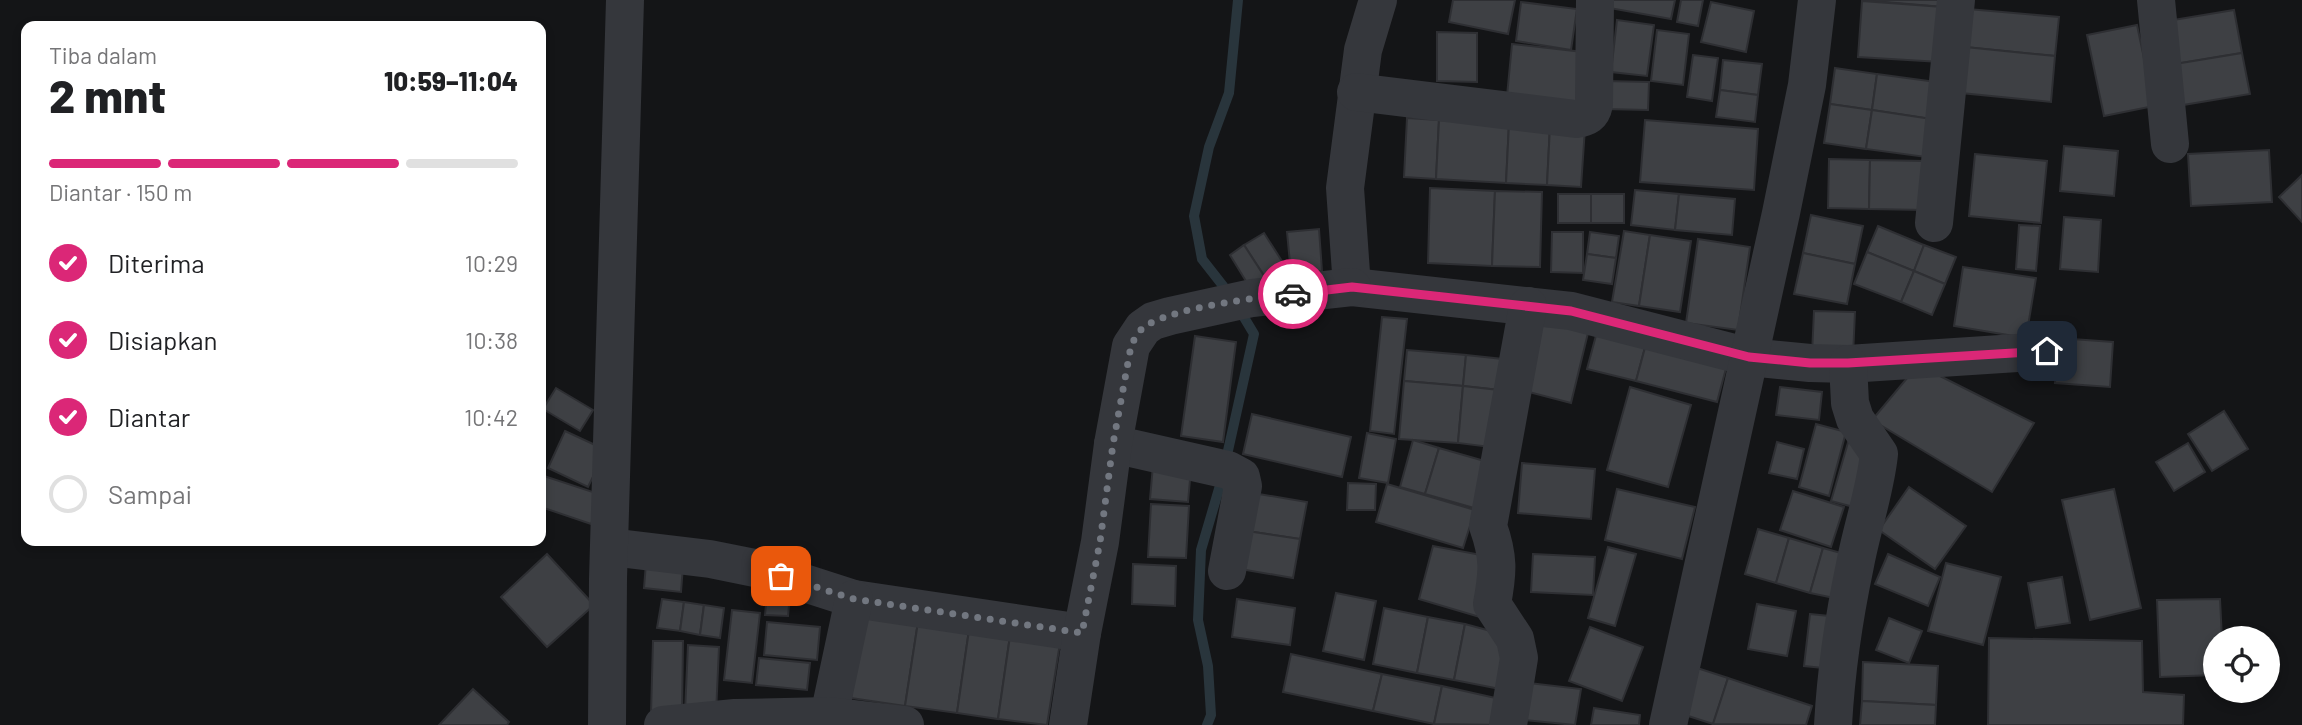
<!DOCTYPE html>
<html lang="id">
<head>
<meta charset="utf-8">
<style>
  body { margin:0; font-family:Barlow,sans-serif; background:#f2f2f2; color:#202124; height:100vh; display:flex; flex-direction:column; font-size:26px; white-space:nowrap }
  * { box-sizing:border-box; margin:0 }
  p { font-size:23px; color:#757577 }
  .icon { flex:none; width:38px; height:38px; fill:none; stroke:currentColor; stroke-width:2; stroke-linecap:round; stroke-linejoin:round }
  .map { position:relative; flex:1; overflow:hidden }
  .details { position:absolute; left:21px; top:21px; width:525px; height:525px; display:flex; flex-direction:column; background:#fff; border-radius:14px; box-shadow:0 4px 10px #0003 }
  .details>* { flex:none }
  .controls { position:absolute; left:2203px; top:626px; display:grid; gap:14px }
  .controls a { display:grid; place-items:center; width:77px; height:77px; border-radius:50%; background:#fff; box-shadow:0 4px 10px #0003; font-size:35px }
  .pin { position:absolute; display:grid; place-items:center; width:60px; height:60px; color:#fff; margin:-30px; border-radius:14px; box-shadow:0 4px 10px #0006 }
  .courier { position:absolute; display:grid; place-items:center; width:70px; height:70px; margin:-35px; border:5px solid #db2777; border-radius:50%; background:#fff; color:#222; box-shadow:0 2px 9px #0007 }
  .summary em { font-style:normal; font-weight:800 }
  .summary div { display:flex; flex-direction:column-reverse }
  .summary { display:flex; align-items:center; justify-content:space-between; height:119px; padding:0 28px }
  h1 { font-size:46px; font-weight:800; line-height:52px }
  .bar { display:grid; grid-template-columns:repeat(4,1fr); gap:10px 7px; align-content:center; height:84px; padding:0 28px }
  .bar i { height:9px; border-radius:5px; background:#e0e0e0 }
  .bar .selected { background:#db2777 }
  .bar p { grid-column:span 4 }
  ol { padding:0 28px; list-style:none }
  li { display:flex; align-items:center; gap:21px; height:77px }
  li p { margin-inline-start:auto }
  li .icon { padding:7px; border-radius:50%; background:#db2777; color:#fff; stroke-width:4 }
  li:last-child { color:#757577 }
  li i { width:38px; height:38px; border:4px solid #e0e0e0; border-radius:50% }
  .map>svg:first-child { display:block }
  .lines { fill:none; stroke-linecap:round; stroke-linejoin:round }
  .stream { stroke:#29353c; stroke-width:10 }
  .building { fill:#3e4044; stroke:#2e2f33; stroke-width:2 }
  .minor { stroke:#35373c; stroke-width:38 }
  .done { stroke:#727780; stroke-width:7; stroke-dasharray:0 12.6 }
  .route { stroke:#db2777; stroke-width:9 }
</style>
</head>
<body>
<div class="map">
<svg width="2302" height="725" viewBox="0 0 2302 725">
  <rect width="100%" height="100%" fill="#141517"/>
  <g class="lines">
    <g class="stream">
      <path d="M1231,296L1202,259L1194,216L1209,147L1229,93L1238,0"/>
      <path d="M1207,725L1211,715L1208,666L1198,620L1201,550L1221,482L1254,334L1239,309"/>
    </g>
  </g>
  <g class="building">
    <path d="M1453,0H1515L1508,34L1449,22Z"/>
    <path d="M1605,0H1675L1671,19L1604,7Z"/>
    <path d="M1681,0H1703L1698,26L1677,22Z"/>
    <path d="M1862,0H1944L1943,7Z"/>
    <path d="M1862,1L1943,7L1940,62L1858,57Z"/>
    <path d="M1521,2L1577,9L1571,50L1516,41Z"/>
    <path d="M1711,2L1754,11L1746,52L1701,42Z"/>
    <path d="M1968,9L2059,17L2055,56L1965,47Z"/>
    <path d="M2234,10L2242,53L2169,65L2161,22Z"/>
    <path d="M1617,20L1654,25L1647,76L1611,72Z"/>
    <path d="M2137,25L2154,106L2104,116L2087,35Z"/>
    <path d="M1657,30L1689,34L1683,85L1651,81Z"/>
    <path d="M1437,32L1477,33V82L1437,81Z"/>
    <path d="M1512,44L1583,52L1578,104L1507,96Z"/>
    <path d="M1965,47L2055,56L2051,102L1961,93Z"/>
    <path d="M2242,53L2250,94L2177,106L2169,65Z"/>
    <path d="M1693,55L1718,58L1712,101L1687,97Z"/>
    <path d="M1723,60L1762,64L1758,95L1720,90Z"/>
    <path d="M1835,68L1877,74L1872,110L1830,104Z"/>
    <path d="M1877,74L1944,83L1938,120L1872,110Z"/>
    <path d="M1605,81L1649,82L1648,110L1604,109Z"/>
    <path d="M1720,90L1758,95L1755,122L1716,117Z"/>
    <path d="M1830,104L1872,110L1866,149L1824,143Z"/>
    <path d="M1872,110L1938,120L1933,158L1866,149Z"/>
    <path d="M1407,118L1439,120L1436,179L1404,177Z"/>
    <path d="M1439,120L1509,124L1506,183L1436,179Z"/>
    <path d="M1645,120L1758,129L1754,190L1640,182Z"/>
    <path d="M1509,124L1550,126L1547,185L1506,183Z"/>
    <path d="M1550,126L1585,128L1581,187L1547,185Z"/>
    <path d="M2064,146L2118,151L2114,196L2060,191Z"/>
    <path d="M2269,150L2272,202L2191,206L2188,154Z"/>
    <path d="M1975,154L2047,161L2041,223L1969,216Z"/>
    <path d="M1829,159L1870,160L1869,209L1828,208Z"/>
    <path d="M1870,160L1925,161V210L1869,209Z"/>
    <path d="M2302,175V222L2279,197Z"/>
    <path d="M1430,188L1495,191L1492,266L1428,263Z"/>
    <path d="M1635,190L1679,194L1675,230L1631,225Z"/>
    <path d="M1495,191L1542,192L1540,267L1492,266Z"/>
    <rect x="1558" y="194" width="33" height="29"/>
    <rect x="1591" y="194" width="33" height="29"/>
    <path d="M1679,194L1735,199L1732,235L1675,230Z"/>
    <path d="M1811,215L1863,226L1855,264L1803,253Z"/>
    <path d="M2064,217L2101,220L2098,272L2060,269Z"/>
    <path d="M2019,225L2040,226L2036,271L2016,269Z"/>
    <path d="M1878,226L1924,245L1914,271L1867,252Z"/>
    <path d="M1319,229L1322,271L1291,274L1287,232Z"/>
    <path d="M1624,231L1650,235L1639,306L1612,302Z"/>
    <path d="M1552,232H1583V273L1551,272Z"/>
    <path d="M1590,232L1619,236L1616,258L1587,254Z"/>
    <path d="M1264,233L1287,269L1268,282L1244,245Z"/>
    <path d="M1650,235L1691,241L1680,312L1639,306Z"/>
    <path d="M1698,239L1750,247L1738,330L1686,323Z"/>
    <path d="M1244,245L1268,282L1252,291L1230,255Z"/>
    <path d="M1924,245L1956,257L1945,284L1914,271Z"/>
    <path d="M1867,252L1914,271L1901,302L1854,284Z"/>
    <path d="M1803,253L1855,264L1847,304L1794,294Z"/>
    <path d="M1587,254L1616,258L1612,284L1583,280Z"/>
    <path d="M1963,267L2036,278L2026,338L1954,326Z"/>
    <path d="M1914,271L1945,284L1932,315L1901,302Z"/>
    <path d="M1814,311L1855,312L1853,356L1812,354Z"/>
    <path d="M1382,317L1407,319L1394,434L1370,431Z"/>
    <path d="M1543,321L1588,333L1571,403L1525,391Z"/>
    <path d="M1598,328L1647,340L1636,381L1587,369Z"/>
    <path d="M1195,336L1236,342L1223,442L1181,436Z"/>
    <path d="M2058,338L2113,342L2110,387L2055,383Z"/>
    <path d="M1647,340L1728,361L1717,402L1636,381Z"/>
    <path d="M1407,350L1466,355L1463,386L1404,381Z"/>
    <path d="M1466,355L1512,360L1508,391L1463,386Z"/>
    <path d="M1918,365L2034,423L1992,492L1872,420Z"/>
    <path d="M1404,381L1463,386L1458,443L1399,439Z"/>
    <path d="M1463,386L1508,391L1498,448L1458,443Z"/>
    <path d="M1630,387L1691,405L1668,487L1607,470Z"/>
    <path d="M1780,387L1822,392L1819,420L1776,415Z"/>
    <path d="M556,388L593,410L580,431L543,409Z"/>
    <path d="M2224,411L2248,449L2212,471L2188,434Z"/>
    <path d="M1252,414L1351,437L1342,477L1243,454Z"/>
    <path d="M1816,424L1846,432L1829,496L1799,487Z"/>
    <path d="M565,431L606,450L588,487L548,468Z"/>
    <path d="M1367,433L1396,439L1388,483L1359,478Z"/>
    <path d="M1849,439L1873,453L1861,509L1831,501Z"/>
    <path d="M1413,440L1439,448L1425,494L1400,487Z"/>
    <path d="M1777,442L1804,449L1797,479L1769,473Z"/>
    <path d="M2188,443L2205,472L2174,491L2156,462Z"/>
    <path d="M1439,448L1488,462L1474,508L1425,494Z"/>
    <path d="M1522,463L1595,469L1591,519L1518,513Z"/>
    <path d="M1153,465L1191,469L1188,502L1150,499Z"/>
    <path d="M541,475L602,495L591,524L541,507Z"/>
    <path d="M1348,483L1376,484L1375,510H1347Z"/>
    <path d="M1387,484L1475,510L1463,548L1376,522Z"/>
    <path d="M1909,487L1966,526L1935,569L1879,530Z"/>
    <path d="M1617,489L1695,507L1682,559L1605,540Z"/>
    <path d="M2114,489L2141,608L2090,620L2062,500Z"/>
    <path d="M1793,491L1844,507L1831,547L1780,530Z"/>
    <path d="M1253,493L1307,502L1300,539L1247,531Z"/>
    <path d="M1151,504L1189,506L1186,558L1148,557Z"/>
    <path d="M1758,529L1789,538L1776,583L1745,574Z"/>
    <path d="M1247,531L1300,539L1293,578L1240,569Z"/>
    <path d="M1789,538L1823,548L1810,593L1776,583Z"/>
    <path d="M1433,546L1492,557L1483,618L1419,599Z"/>
    <path d="M1608,547L1636,554L1615,626L1588,618Z"/>
    <path d="M1823,548L1848,555L1839,599L1810,593Z"/>
    <path d="M547,554L594,605L547,647L501,597Z"/>
    <path d="M1533,554L1595,557L1593,595L1531,592Z"/>
    <path d="M1888,554L1940,577L1928,606L1875,584Z"/>
    <path d="M646,563L683,566L681,592L644,588Z"/>
    <path d="M1946,563L2001,577L1983,645L1928,631Z"/>
    <path d="M1133,564L1176,566L1175,606L1132,604Z"/>
    <path d="M2062,577L2070,623L2036,628L2028,583Z"/>
    <path d="M767,593L790,595L788,616L765,615Z"/>
    <path d="M1336,593L1376,601L1364,660L1323,651Z"/>
    <path d="M662,599L684,602L680,631L657,628Z"/>
    <path d="M1237,599L1295,608L1290,645L1232,637Z"/>
    <path d="M2220,599L2222,639H2216V675L2160,677L2157,600Z"/>
    <path d="M684,602L704,605L700,635L680,631Z"/>
    <path d="M1757,604L1796,611L1787,656L1748,649Z"/>
    <path d="M704,605L724,608L720,638L700,635Z"/>
    <path d="M1384,608L1428,617L1417,673L1373,664Z"/>
    <path d="M732,610L760,613L752,683L724,680Z"/>
    <path d="M1810,614L1839,617L1833,669L1804,666Z"/>
    <path d="M863,615L918,622L905,706L851,698Z"/>
    <path d="M1428,617L1465,624L1454,680L1417,673Z"/>
    <path d="M1889,618L1922,631L1909,663L1876,650Z"/>
    <path d="M767,622L820,627L817,660L764,655Z"/>
    <path d="M918,622L969,630L957,713L905,706Z"/>
    <path d="M1465,624L1509,636L1500,689L1454,680Z"/>
    <path d="M1590,627L1643,647L1622,701L1569,681Z"/>
    <path d="M969,630L1010,636L998,719L957,713Z"/>
    <path d="M1010,636L1060,643L1047,725L998,719Z"/>
    <path d="M1989,638L2142,641L2143,692L2184,695L2183,725H1988Z"/>
    <path d="M653,641H683L682,715L651,714Z"/>
    <path d="M688,645L719,647L716,714L685,712Z"/>
    <path d="M1291,654L1382,674L1373,711L1283,692Z"/>
    <path d="M759,658L810,663L807,690L756,685Z"/>
    <path d="M1863,662L1938,666L1936,705L1862,701Z"/>
    <path d="M1694,667L1728,678L1713,724L1679,713Z"/>
    <path d="M1382,674L1442,686L1434,724L1373,711Z"/>
    <path d="M1728,678L1812,706L1806,725L1713,724Z"/>
    <path d="M1529,683L1581,689L1575,725L1524,720Z"/>
    <path d="M1442,686L1509,701L1504,725L1434,724Z"/>
    <path d="M473,689L509,722L507,725H439Z"/>
    <path d="M1862,701L1936,705L1935,725H1860Z"/>
    <path d="M1594,708L1640,715L1639,725H1591Z"/>
  </g>
  <g class="lines">
    <g class="minor">
      <path d="M1378,0L1363,50L1345,188L1352,287L1571,311L1749,357L1810,363L1848,364L2047,351"/>
      <path d="M2156,0L2170,144"/>
      <path d="M1356,92L1576,119C1587,117 1592,115 1594,104L1595,0"/>
      <path d="M1934,223L1956,0"/>
      <path d="M1113,444L1228,470L1241,477L1243,486L1227,571"/>
      <path d="M610,547L710,559L764,570L854,599L1082,633"/>
      <path d="M829,716L854,599"/>
      <path d="M607,725L608,579L625,0"/>
      <path d="M663,725L735,718L829,716L905,725"/>
      <path d="M1068,725L1082,633L1100,542L1113,444L1131,346L1143,328L1153,321L1170,316L1252,298L1352,287"/>
      <path d="M1508,725L1519,658L1515,639L1492,604C1498,572 1499,557 1488,526L1528,306"/>
      <path d="M1668,725L1781,213L1807,85L1817,0"/>
      <path d="M1833,725C1836,671 1844,617 1855,565C1862,527 1875,492 1879,454L1855,419L1850,403L1848,364"/>
    </g>
  </g>
  <g class="lines">
    <path class="done" d="M781,576L854,599L1082,633L1100,542L1113,444L1131,346C1134,340 1137,333 1143,328C1168,308 1259,297 1293,294"/>
    <path class="route" d="M1293,294L1352,287L1571,311L1749,357L1810,363H1848L2047,351"/>
  </g>
</svg>
<div class="controls">
<a><svg class="icon" aria-label="locate" viewBox="0 0 24 24"><circle cx="12" cy="12" r="6"/><path d="M12 2v4M12 18v4M2 12h4M18 12h4"/></svg></a>
</div>
<div class="pin" style="left:781px;top:576px;background:#ea580c"><svg class="icon" aria-label="bag" viewBox="0 0 24 24"><path d="M5 8h14l-1 12H6zM9 8a3 3 0 0 1 6 0"/></svg></div>
<div class="pin" style="left:2047px;top:351px;background:#1f2937"><svg class="icon" aria-label="home" viewBox="0 0 24 24"><path d="M3 11l9-7 9 7M6 9v11h12V9"/></svg></div>
<div class="courier" style="left:1293px;top:294px"><svg class="icon" aria-label="car" viewBox="0 0 24 24"><path d="M5 17H2v-5l4-1 3-4h7l3 4 3 1v5h-3M9 17h6M6 11h13"/><circle cx="7" cy="17" r="2"/><circle cx="17" cy="17" r="2"/></svg></div>
<section class="details">
<div class="summary"><div><h1>2 mnt</h1><p>Tiba dalam</p></div><em>10:59–11:04</em></div>
<div class="bar"><i class="selected"></i><i class="selected"></i><i class="selected"></i><i></i><p>Diantar · 150 m</p></div>
<ol>
<li><svg class="icon" aria-label="check" viewBox="0 0 24 24"><path d="M5 12l5 5 9-10"/></svg>Diterima<p>10:29</p></li>
<li><svg class="icon" aria-label="check" viewBox="0 0 24 24"><path d="M5 12l5 5 9-10"/></svg>Disiapkan<p>10:38</p></li>
<li><svg class="icon" aria-label="check" viewBox="0 0 24 24"><path d="M5 12l5 5 9-10"/></svg>Diantar<p>10:42</p></li>
<li><i></i>Sampai</li>
</ol>
</section>
</div>
</body>
</html>
